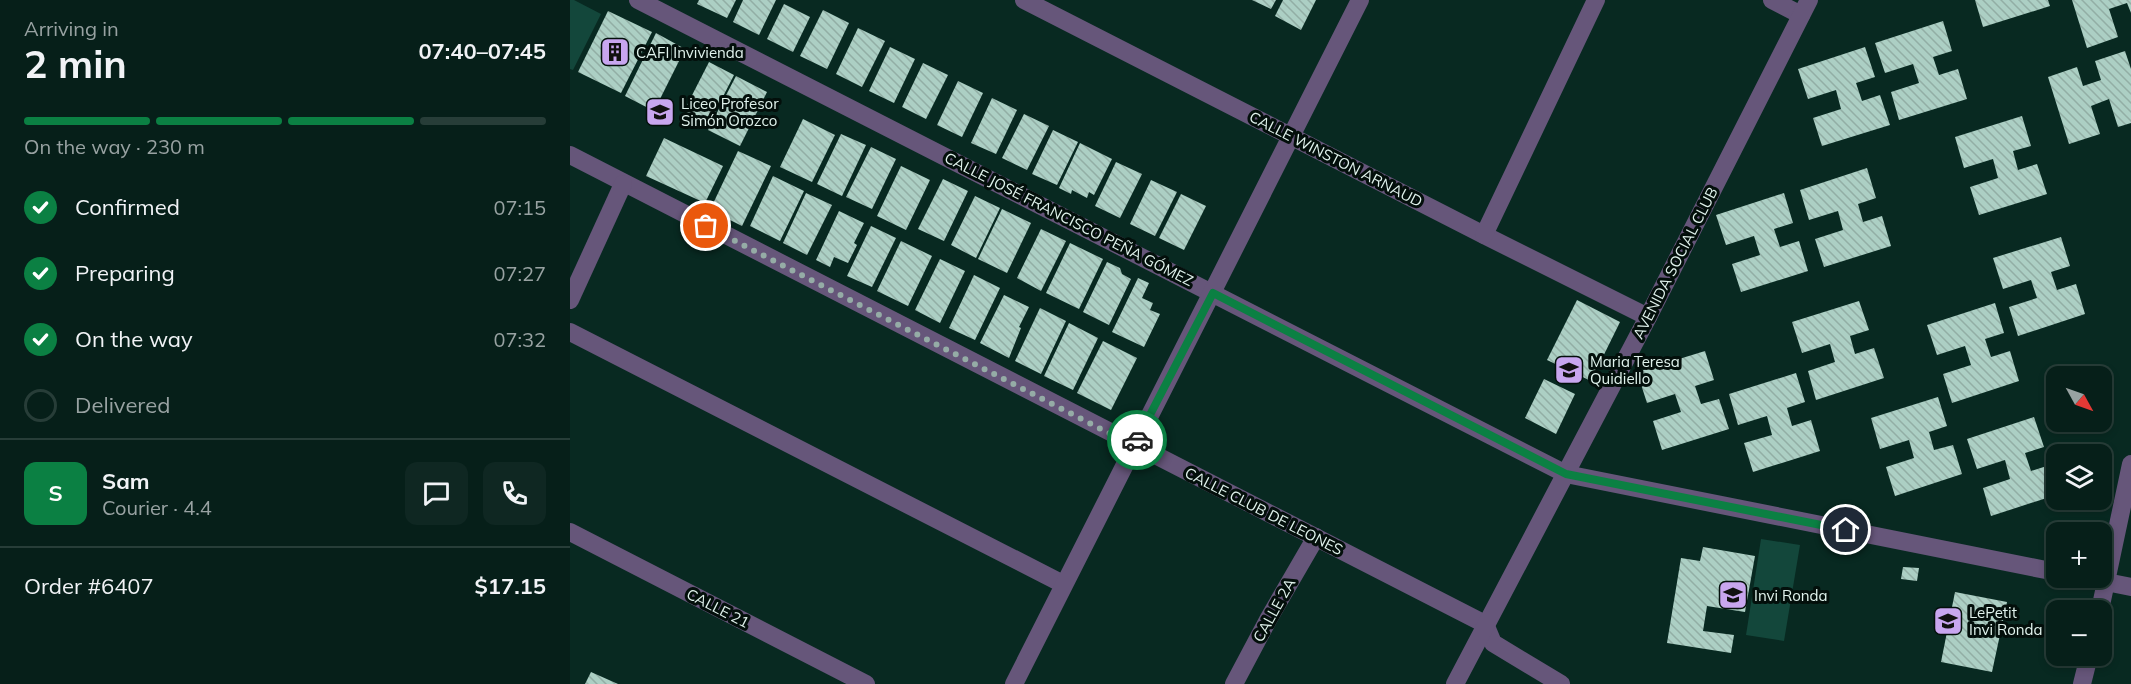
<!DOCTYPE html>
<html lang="en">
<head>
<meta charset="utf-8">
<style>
  body { margin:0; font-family:Mulish,sans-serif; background:#0f2722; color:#f1f3f6; height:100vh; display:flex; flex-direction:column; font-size:22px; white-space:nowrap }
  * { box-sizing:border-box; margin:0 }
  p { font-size:20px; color:#98a2a2 }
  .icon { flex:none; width:33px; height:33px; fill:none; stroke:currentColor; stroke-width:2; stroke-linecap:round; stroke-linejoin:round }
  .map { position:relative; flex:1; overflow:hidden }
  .panel { display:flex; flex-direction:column; background:#061f19; width:570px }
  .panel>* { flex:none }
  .needle { width:39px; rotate:130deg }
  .fabs { position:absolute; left:1476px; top:366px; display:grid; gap:12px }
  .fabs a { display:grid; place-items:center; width:66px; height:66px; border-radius:12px; background:#061f19; box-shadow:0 3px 9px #0003,0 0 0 2px #273d38; font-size:30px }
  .pin { position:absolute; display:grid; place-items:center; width:51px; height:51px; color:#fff; margin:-26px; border:3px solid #fff; border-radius:50%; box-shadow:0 2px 6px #0007 }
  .courier { position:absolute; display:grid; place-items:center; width:60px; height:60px; margin:-30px; border:4px solid #0b8043; border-radius:50%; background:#fff; color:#222; box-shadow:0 2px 8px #0007 }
  .overview em { font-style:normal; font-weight:700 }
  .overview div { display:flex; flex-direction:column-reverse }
  .overview { display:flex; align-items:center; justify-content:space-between; height:102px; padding:0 24px }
  h1 { font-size:39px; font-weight:700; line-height:45px }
  .bar { display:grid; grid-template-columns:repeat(4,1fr); gap:9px 6px; align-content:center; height:72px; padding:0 24px }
  .bar i { height:8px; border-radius:4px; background:#273d38 }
  .bar .current { background:#0b8043 }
  .bar p { grid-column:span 4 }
  .line { display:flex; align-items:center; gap:15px; padding:0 24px; border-top:2px solid #273d38 }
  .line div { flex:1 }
  .round { display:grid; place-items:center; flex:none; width:63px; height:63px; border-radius:12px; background:#0f2722 }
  ol { padding:0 24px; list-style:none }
  li { display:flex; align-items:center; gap:18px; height:66px }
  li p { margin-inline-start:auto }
  li .icon { padding:6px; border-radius:50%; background:#0b8043; color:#fff; stroke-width:4 }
  li:last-child { color:#98a2a2 }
  li i { width:33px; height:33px; border:3px solid #273d38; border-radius:50% }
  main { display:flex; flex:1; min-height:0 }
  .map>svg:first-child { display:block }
  .garden { fill:#13473b }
  .building { fill:url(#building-back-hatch) }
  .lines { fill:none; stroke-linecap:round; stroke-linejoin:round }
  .minor { stroke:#66567a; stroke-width:18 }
  .done { stroke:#95aca6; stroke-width:6; stroke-dasharray:0 10.8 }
  .route { stroke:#0b8043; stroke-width:8 }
  .labels { text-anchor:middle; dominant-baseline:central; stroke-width:6; stroke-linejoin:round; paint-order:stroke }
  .poi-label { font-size:15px; fill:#e1f3ed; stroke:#030f0b; text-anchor:start }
  .street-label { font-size:15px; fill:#e1f3ed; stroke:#030f0b }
</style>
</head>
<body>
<main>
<section class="panel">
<div class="overview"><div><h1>2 min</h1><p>Arriving in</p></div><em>07:40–07:45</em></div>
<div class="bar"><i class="current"></i><i class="current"></i><i class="current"></i><i></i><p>On the way · 230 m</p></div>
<ol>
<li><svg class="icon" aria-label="check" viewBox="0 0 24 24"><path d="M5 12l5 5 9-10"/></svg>Confirmed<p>07:15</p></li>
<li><svg class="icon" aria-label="check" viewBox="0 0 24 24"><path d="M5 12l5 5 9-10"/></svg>Preparing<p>07:27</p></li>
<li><svg class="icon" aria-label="check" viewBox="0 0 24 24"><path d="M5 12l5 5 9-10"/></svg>On the way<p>07:32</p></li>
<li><i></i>Delivered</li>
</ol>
<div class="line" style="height:108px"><b class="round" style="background:#0b8043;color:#fff">S</b><div><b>Sam</b><p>Courier · 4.4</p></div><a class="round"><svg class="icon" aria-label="chat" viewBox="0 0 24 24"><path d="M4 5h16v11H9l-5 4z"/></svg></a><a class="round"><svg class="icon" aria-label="phone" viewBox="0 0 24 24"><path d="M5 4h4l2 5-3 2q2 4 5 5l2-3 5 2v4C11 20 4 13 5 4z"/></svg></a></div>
<div class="line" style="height:78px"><div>Order #6407</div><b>$17.15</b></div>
</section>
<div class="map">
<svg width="1561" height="684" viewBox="0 0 1561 684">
  <defs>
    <pattern id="building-back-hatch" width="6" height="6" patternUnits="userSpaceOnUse" patternTransform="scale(1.5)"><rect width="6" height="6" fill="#accfc4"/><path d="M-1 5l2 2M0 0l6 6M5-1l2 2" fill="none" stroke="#92aea5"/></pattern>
  </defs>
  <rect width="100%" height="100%" fill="#082921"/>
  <g class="garden">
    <path d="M0,0H4L31,14L3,70L0,69Z"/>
    <path d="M1191,539L1230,545L1214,641L1176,635Z"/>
  </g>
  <g class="building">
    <path d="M129,0H166L157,18L127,4Z"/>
    <path d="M173,0H206L189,35L163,22Z"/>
    <path d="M682,0H706L701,9Z"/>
    <path d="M713,0H746L731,30L705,16Z"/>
    <path d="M1405,0H1478L1480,6L1413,27Z"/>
    <path d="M1502,0H1561V13L1557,3L1539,9L1548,37L1517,48Z"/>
    <path d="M214,4L240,17L223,52L197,39Z"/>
    <path d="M253,10L279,23L257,69L230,56Z"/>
    <path d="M38,11L82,32L51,93L8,72Z"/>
    <path d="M1373,21L1382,51L1363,57L1369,75L1388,69L1397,99L1329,120L1321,92L1349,83L1343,64L1315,73L1305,43Z"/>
    <path d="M288,28L315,41L292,87L266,74Z"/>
    <path d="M86,33L115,49L84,111L55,96Z"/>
    <path d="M320,47L345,59L324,103L299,91Z"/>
    <path d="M1295,47L1305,77L1286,83L1292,101L1310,95L1320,125L1252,146L1243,118L1271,109L1266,90L1238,99L1228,69Z"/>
    <path d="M1555,51L1561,69V123L1548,127L1539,99L1521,106L1530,134L1499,144L1478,77L1507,67L1513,86L1531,80L1525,61Z"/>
    <path d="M139,62L164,75L139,124L114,111Z"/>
    <path d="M353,63L378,75L356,119L332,107Z"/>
    <path d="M166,76L197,92L170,146L138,130Z"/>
    <path d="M388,81L413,93L392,137L367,125Z"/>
    <path d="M422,98L447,110L426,154L401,143Z"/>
    <path d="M454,114L479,126L457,170L432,158Z"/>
    <path d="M1452,116L1461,146L1443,151L1448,170L1467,164L1477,194L1409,215L1400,187L1428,178L1423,159L1394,168L1385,137Z"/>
    <path d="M233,119L265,135L242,182L210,167Z"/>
    <path d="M483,130L508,142L487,185L462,174Z"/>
    <path d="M271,134L296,145L272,196L247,184Z"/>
    <path d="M94,138L153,166L135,203L76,176Z"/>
    <path d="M510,143L542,159L524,195L519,192L517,198L502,190L501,194L489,188Z"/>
    <path d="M301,147L326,159L302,209L276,197Z"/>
    <path d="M168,151L201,166L172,226L140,210Z"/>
    <path d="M546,162L572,174L550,218L525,206Z"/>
    <path d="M331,166L360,180L336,230L307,216Z"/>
    <path d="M1297,168L1306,198L1288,204L1293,222L1312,216L1321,246L1254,267L1245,239L1273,230L1268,211L1239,220L1230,190Z"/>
    <path d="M203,176L234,191L210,241L180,226Z"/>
    <path d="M373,179L398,191L374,241L348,229Z"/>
    <path d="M581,180L607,192L585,236L560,224Z"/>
    <path d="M236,193L262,205L237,255L213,243Z"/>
    <path d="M1214,193L1223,223L1204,229L1210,247L1229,241L1238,271L1171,292L1162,264L1190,255L1184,236L1156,245L1146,215Z"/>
    <path d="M611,194L636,206L614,250L589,238Z"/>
    <path d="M405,196L430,208L406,258L381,245Z"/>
    <path d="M432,209L461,223L437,273L408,259Z"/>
    <path d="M269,211L294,223L284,243L287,245L278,263L264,257L260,267L246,260Z"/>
    <path d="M301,226L326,238L302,287L277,276Z"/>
    <path d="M471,229L496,241L471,291L447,278Z"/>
    <path d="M1491,237L1500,266L1481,272L1487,290L1506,284L1515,314L1448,336L1439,307L1467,298L1461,280L1433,289L1423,258Z"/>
    <path d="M331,241L362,256L338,306L307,291Z"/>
    <path d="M500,243L533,259L509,309L476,293Z"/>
    <path d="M370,259L395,271L370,323L345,310Z"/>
    <path d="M537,262L550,268L552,274L561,279L539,325L513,312Z"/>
    <path d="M404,275L430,288L405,340L379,328Z"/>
    <path d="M568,278L579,283L572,298L583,303L580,310L590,314L574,347L542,332Z"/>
    <path d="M434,295L459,307L449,327L451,328L439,358L410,343Z"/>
    <path d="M1007,300L1050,322L1021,381L977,360Z"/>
    <path d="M1289,301L1299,330L1280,336L1285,354L1304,348L1314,378L1246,400L1238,371L1265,362L1260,344L1232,353L1222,322Z"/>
    <path d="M1425,303L1434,333L1415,339L1421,357L1440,351L1449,381L1382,403L1373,374L1401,365L1395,346L1367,355L1357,325Z"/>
    <path d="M470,308L496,321L471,374L445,361Z"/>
    <path d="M499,323L528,338L503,390L474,376Z"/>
    <path d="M533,341L567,358L541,410L507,393Z"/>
    <path d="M1135,351L1144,380L1125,386L1131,404L1149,399L1159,429L1092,450L1083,421L1111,412L1105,394L1077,403L1067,372Z"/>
    <path d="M1226,373L1235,402L1217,408L1222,426L1241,420L1250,451L1183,472L1174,443L1202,435L1197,416L1168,425L1159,394Z"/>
    <path d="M974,379L1005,394L986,434L955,418Z"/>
    <path d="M1368,397L1377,426L1359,432L1364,450L1383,445L1392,474L1325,496L1316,467L1344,458L1339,440L1310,449L1301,418Z"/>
    <path d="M1464,417L1474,447L1455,453L1461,471L1480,465L1486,488V495L1421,516L1413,488L1440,479L1435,460L1407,469L1397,439Z"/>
    <path d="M1133,547L1185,556L1175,612L1137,606L1133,631L1164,635L1161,653L1097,643L1111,558L1130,561Z"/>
    <path d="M1333,567L1349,568L1347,581L1331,579Z"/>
    <path d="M1385,592L1437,602L1422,672L1371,662Z"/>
    <path d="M21,672L48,684H15Z"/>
  </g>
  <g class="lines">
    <g class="minor">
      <path d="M68,0L996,474L1486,572"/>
      <path d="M454,0L914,235L1078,317"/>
      <path d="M1202,0L1231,15"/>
      <path d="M0,155L915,624L923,643L991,684"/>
      <path d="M914,235L1026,0"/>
      <path d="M0,300L53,184"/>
      <path d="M0,332L493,584"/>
      <path d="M0,532L296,684"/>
      <path d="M1516,578L1561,587"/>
      <path d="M1530,610L1561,464"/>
      <path d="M444,684L790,0"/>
      <path d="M664,684L699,618L746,537"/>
      <path d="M885,684L1078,317L1239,0"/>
      <path d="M1512,684L1519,656"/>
    </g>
  </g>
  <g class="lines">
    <path class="done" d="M136,226L564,446L567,440"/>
    <path class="route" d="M567,440L643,293L996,474L1276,530"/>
  </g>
  <defs>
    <g id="building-square" transform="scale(1.5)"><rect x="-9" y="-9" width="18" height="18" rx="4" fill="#c8a6ef" stroke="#030f0b"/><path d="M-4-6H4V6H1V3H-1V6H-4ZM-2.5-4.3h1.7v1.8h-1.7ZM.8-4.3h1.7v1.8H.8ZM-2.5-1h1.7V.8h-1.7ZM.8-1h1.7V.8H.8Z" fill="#111"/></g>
    <g id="school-square" transform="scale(1.5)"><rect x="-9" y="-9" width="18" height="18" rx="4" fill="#c8a6ef" stroke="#030f0b"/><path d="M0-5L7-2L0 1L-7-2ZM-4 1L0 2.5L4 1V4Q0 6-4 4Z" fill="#111"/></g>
  </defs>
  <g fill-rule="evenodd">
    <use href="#building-square" x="45" y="52"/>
    <use href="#school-square" x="90" y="112"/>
    <use href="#school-square" x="999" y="370"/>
    <use href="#school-square" x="1163" y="595"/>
    <use href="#school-square" x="1378" y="621"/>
  </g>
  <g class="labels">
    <g class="poi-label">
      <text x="66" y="52">CAFI Invivienda</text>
      <text x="111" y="103">Liceo Profesor<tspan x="111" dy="17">Simón Orozco</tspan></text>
      <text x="1020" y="361">Maria Teresa<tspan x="1020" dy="17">Quidiello</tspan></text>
      <text x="1184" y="595">Invi Ronda</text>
      <text x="1399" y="612">LePetit<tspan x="1399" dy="17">Invi Ronda</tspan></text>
    </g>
    <g class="street-label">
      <text transform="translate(766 159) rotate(27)">CALLE WINSTON ARNAUD</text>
      <text transform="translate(499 219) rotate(27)">CALLE JOSÉ FRANCISCO PEÑA GÓMEZ</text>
      <text transform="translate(1105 263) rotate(-63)">AVENIDA SOCIAL CLUB</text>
      <text transform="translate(694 511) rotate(27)">CALLE CLUB DE LEONES</text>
      <text transform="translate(148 608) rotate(27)">CALLE 21</text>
      <text transform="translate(704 610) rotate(-61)">CALLE 2A</text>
    </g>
  </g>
</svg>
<div class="fabs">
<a><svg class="needle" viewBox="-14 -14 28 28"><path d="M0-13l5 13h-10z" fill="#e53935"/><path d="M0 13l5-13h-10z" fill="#98a2a2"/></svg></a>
<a><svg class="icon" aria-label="layers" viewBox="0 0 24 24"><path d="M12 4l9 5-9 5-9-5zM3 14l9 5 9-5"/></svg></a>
<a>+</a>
<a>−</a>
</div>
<div class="pin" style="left:136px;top:226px;background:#ea580c"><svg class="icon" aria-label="bag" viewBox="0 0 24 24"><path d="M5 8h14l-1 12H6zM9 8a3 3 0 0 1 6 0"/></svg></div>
<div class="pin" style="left:1276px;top:530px;background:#1f2937"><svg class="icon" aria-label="home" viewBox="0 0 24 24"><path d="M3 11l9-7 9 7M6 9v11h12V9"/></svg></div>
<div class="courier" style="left:567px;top:440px"><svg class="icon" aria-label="car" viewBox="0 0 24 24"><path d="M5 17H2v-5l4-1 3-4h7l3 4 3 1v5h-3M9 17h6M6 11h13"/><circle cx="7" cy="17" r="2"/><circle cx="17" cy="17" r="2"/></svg></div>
</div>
</main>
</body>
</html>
